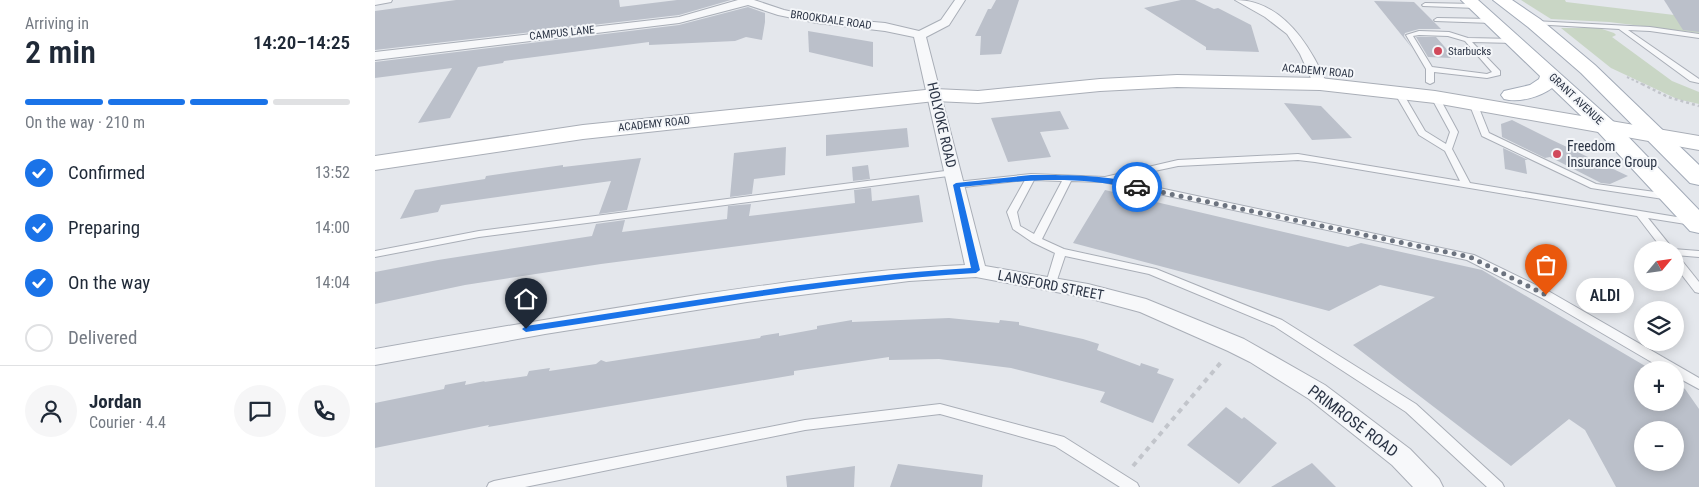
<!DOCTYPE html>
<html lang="en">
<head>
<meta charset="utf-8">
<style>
  body { margin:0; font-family:"Roboto Condensed",sans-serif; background:#f6f6f7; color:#1f2937; height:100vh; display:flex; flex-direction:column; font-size:19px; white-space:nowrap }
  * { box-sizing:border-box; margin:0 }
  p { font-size:16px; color:#747a83 }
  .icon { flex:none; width:28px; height:28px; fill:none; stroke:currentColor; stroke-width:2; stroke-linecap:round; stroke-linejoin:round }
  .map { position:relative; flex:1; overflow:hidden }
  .drawer { display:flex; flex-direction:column; background:#fff; width:375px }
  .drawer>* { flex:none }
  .needle { width:32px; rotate:61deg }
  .tools { position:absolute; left:1259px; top:241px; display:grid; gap:10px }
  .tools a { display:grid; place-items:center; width:50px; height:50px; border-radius:50%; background:#fff; box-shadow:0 2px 12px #0003; font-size:25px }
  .pin { position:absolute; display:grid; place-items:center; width:42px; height:42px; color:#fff; margin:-51px -21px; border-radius:50% 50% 50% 0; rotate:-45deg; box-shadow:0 0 5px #0007 }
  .pin .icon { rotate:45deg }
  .courier { position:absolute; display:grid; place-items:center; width:50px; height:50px; margin:-25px; border:4px solid #1a73e8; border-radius:50%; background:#fff; color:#222; box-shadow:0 1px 6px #0007 }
  .bubble { position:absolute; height:35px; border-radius:18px; background:#fff; box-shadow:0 2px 12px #0003; font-size:16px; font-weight:600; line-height:35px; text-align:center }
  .headline em { font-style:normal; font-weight:600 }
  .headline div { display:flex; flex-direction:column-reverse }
  .headline { display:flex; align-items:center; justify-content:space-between; height:85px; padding:0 25px }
  h1 { font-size:32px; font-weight:600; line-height:38px }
  .bar { display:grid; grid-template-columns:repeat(4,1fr); gap:8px 5px; align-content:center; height:60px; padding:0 25px }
  .bar i { height:6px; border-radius:4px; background:#e0e1e3 }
  .bar .selected { background:#1a73e8 }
  .bar p { grid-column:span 4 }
  .line { display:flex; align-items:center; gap:12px; padding:0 25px; border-top:1px solid #e0e1e3 }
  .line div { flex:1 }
  .round { display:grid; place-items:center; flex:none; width:52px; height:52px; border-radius:26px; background:#f6f6f7 }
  ol { padding:0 25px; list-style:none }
  li { display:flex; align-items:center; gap:15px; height:55px }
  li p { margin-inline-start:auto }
  li .icon { padding:5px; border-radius:50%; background:#1a73e8; color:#fff; stroke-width:4 }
  li:last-child { color:#747a83 }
  li i { width:28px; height:28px; border:2px solid #e0e1e3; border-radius:50% }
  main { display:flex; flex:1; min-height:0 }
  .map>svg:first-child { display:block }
  .green { fill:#c9d6c5 }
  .building { fill:#bbc0ca; fill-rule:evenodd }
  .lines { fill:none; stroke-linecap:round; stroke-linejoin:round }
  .service-casing { stroke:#a9aeb7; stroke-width:2 }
  .minor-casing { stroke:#a9aeb7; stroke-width:2 }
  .secondary-casing { stroke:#a9aeb7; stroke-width:2 }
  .primary-casing { stroke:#a3abb8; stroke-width:2 }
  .path-far2 { stroke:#c2c5cb; stroke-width:2; stroke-dasharray:2.5 2.5; stroke-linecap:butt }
  .path-far1 { stroke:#c2c5cb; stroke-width:2.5; stroke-dasharray:3 3; stroke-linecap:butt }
  .path { stroke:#c2c5cb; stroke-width:4; stroke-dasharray:5 5; stroke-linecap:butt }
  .service { fill:#f7f8fa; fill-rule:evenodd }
  .minor { fill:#f7f8fa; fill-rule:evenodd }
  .secondary { fill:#fff; fill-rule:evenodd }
  .primary { fill:#fff; fill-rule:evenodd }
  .route { fill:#1a73e8 }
  .done { stroke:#6c737f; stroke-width:5; stroke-dasharray:0 9 }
  .poi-dot { fill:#d1495b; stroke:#f4f6f9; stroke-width:2 }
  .labels { text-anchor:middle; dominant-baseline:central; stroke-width:4; stroke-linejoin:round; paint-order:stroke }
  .far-street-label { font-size:11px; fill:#2b3445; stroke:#f4f6f9 }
  .far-poi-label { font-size:11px; fill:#2b3445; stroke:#f4f6f9; text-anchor:start }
  .street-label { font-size:14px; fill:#2b3445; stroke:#f4f6f9 }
  .poi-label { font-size:14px; fill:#2b3445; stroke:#f4f6f9; text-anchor:start }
  .near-street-label { font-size:16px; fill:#2b3445; stroke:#f4f6f9 }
</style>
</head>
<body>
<main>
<section class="drawer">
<div class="headline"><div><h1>2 min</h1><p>Arriving in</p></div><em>14:20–14:25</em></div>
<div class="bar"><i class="selected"></i><i class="selected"></i><i class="selected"></i><i></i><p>On the way · 210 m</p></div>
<ol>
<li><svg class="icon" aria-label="check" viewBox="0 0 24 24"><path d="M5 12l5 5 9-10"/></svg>Confirmed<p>13:52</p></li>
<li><svg class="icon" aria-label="check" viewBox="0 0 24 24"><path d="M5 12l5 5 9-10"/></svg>Preparing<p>14:00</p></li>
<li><svg class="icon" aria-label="check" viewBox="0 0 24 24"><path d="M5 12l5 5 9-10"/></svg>On the way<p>14:04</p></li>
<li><i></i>Delivered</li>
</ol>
<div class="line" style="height:90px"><a class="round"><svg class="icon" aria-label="person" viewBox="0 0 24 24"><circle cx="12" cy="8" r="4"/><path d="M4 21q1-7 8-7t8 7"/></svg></a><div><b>Jordan</b><p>Courier · 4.4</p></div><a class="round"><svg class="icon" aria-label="chat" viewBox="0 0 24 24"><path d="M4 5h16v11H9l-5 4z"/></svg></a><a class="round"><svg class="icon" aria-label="phone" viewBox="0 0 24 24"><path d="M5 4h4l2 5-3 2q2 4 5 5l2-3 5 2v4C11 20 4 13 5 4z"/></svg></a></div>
</section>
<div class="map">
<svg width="1324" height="487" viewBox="0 0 1324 487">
  <rect width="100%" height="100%" fill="#e4e7ec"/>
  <g class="green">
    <path d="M1146,0H1190L1191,2L1324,18V33L1234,22L1176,19Z"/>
    <path d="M1186,28H1224L1239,33L1241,35L1237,37L1297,81L1324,92V104L1302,99L1236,68Z"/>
  </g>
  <g class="building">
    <path d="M81,0H244L245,7L302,0H356L304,15L0,50V11Z"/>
    <path d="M621,0H644L626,54L605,55L606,36H600L613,9H616Z"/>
    <path d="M806,0H820L839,9L843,8L876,25L884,52L831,50V47L769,8Z"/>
    <path d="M1289,0H1324V32L1308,30Z"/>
    <path d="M999,1L1039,2L1066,29H1044L1030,33L1029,36L1037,48Z"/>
    <path d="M373,7L390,13V22L387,40L371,37L360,41L274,45V42L129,61L128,63L103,67L75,118L43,123L77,68L0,78V62L304,25Z"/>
    <path d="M433,31L498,42V67L434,52Z"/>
    <path d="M1041,37H1061L1076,54H1073L1076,58L1053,57Z"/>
    <path d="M909,103L946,106L977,138L937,140Z"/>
    <path d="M685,111L694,129L665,132L676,157L633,162L616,118Z"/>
    <path d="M1137,120L1175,139L1253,176L1235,184L1226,183L1175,157L1170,158L1127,137L1126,124Z"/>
    <path d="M532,128L534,147L451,156V135Z"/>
    <path d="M411,147L410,175L379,179L377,194L355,197L359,153Z"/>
    <path d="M1128,148L1153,160H1150L1152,174L1130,169Z"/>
    <path d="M266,158L252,210L224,214L236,181L66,205L63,212L25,219L40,190L110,179L111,176L188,165V167Z"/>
    <path d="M493,165L495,179L478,181L477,167Z"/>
    <path d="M496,188L497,201L544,195L548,222L226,264L90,285L0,304V272L63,260L217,236L221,224L250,220L247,232L352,219L353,206L376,204L374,216L480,203L479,190Z"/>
    <path d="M730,190L973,247L986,243L1107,270L1277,370H1268V402H1300V383L1310,389L1324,409V487H1241L1210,430L1194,419L1136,466L978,345L1060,297L1005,285L954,311L698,243ZM1268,430H1300V462H1268Z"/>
    <path d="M574,318L624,323L625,320L644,322V325L708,339L724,344L722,350L765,366L766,363L784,369L782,373L799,379L778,423L725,402L730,392L636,368L564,359L514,360V357L419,371V375L113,427L114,425L0,448V403L69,389L70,385L91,381L90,385L110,381L109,382L152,376L154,371L175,368L174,371L221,364L226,360L231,362L385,338L386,336L404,333V336L442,329V326L477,320V322Z"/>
    <path d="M851,407L867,419L869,417L902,443L864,484L812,445Z"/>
    <path d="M937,463L961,487H896Z"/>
    <path d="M523,464L608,475L607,487H515Z"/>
    <path d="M480,466L479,487H412L411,476Z"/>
  </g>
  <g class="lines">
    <g class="service-casing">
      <g id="service">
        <path d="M1050,3L1101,4L1104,6L1101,8L1048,6L1047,5Z"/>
        <path d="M1062,18L1117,19L1120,21L1117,23L1060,21L1059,20Z"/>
        <path d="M1159,21L1275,27L1324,34V38L1275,31L1253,30L1324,79V83L1315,81L1244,29L1157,24L1156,23Z"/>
        <path d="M1044,31L1074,32L1093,38L1139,39L1142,41L1139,43L1097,42L1125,71V75L1112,78L1059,72V82L1055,84L1051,82V69L1031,35ZM1044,35L1073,36L1090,41L1117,72L1112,74L1057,67L1038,36Z"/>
        <path d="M1020,90H1026L1050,131L1071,144L1075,132L1056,97L1060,95H1063L1083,132L1077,149L1095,183L1320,220L1322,222L1317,225L1273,218L1298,249L1324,251V257L1300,255V250H1288L1262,216L940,162L923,160L803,166L742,179L1099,255L1175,292L1324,378V389L1300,376V370H1290L1167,298L1092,260L728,182L696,181L667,239L689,249L781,269L907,320L1041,404L1127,483L1129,487H1112L1031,412L899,326L774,274L690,256L681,283L676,287L672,286L671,283L680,253L657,242L638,229L632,212L650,180L581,188L576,185L581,182L656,174L730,177L803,160L923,154L1085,181L1070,151L1044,135L1019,92ZM659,180L687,181L659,234L645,226L642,212Z"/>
        <path d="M1095,101H1098L1102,103L1114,133L1221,184L1295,194L1300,197L1295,200L1216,188L1107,136L1094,103Z"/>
        <path d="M578,170L582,173L581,175L104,237L0,257V251L104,231Z"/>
        <path d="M1300,256L1304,257L1324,282V293L1320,292L1300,266Z"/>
        <path d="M565,404L689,437L762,483L764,487H745L680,446L565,414L430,430L150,487H112L114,483L119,481L430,420Z"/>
      </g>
    </g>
    <g class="minor-casing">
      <g id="minor">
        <path d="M0,0H17L16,2L0,5Z"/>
        <path d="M363,0H379L409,10L442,17L510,23L544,31L566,20L580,0H590L574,25L551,37L610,266L713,284L771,299L869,339L950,385L1035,449L1064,479L1068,487H1038L1017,465L934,399L875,362L853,351L765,312L713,298L601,277L534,281L372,302L170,334L0,365V349C107,330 214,312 322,295C411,282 500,269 590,265L539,37L510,31L442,23L403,15L373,5L304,23L0,60V52L304,17Z"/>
        <path d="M860,0C907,0 935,45 952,84L950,87H940L925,54L912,34L890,17Z"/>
      </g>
    </g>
    <g class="secondary-casing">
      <path id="secondary" d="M802,75L945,78L1060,91L1324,136V150L1060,103L945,90L802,87L725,91L603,103L560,101L208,139L0,170V156L208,125L560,89L603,91L725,79Z"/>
    </g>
    <g class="primary-casing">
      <g id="primary">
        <path d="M1086,0H1103L1239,122L1324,210V233L1315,231L1223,132L1177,88C1165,97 1144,103 1129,99L1126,95L1129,91L1155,85L1164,79L1165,76Z"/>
        <path d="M1118,0H1137L1165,19L1220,65L1324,165V185L1315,183L1206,73L1153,27Z"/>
      </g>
    </g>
    <path class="path-far2" d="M1252,77L1269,85"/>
    <path class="path-far1" d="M1267,84L1293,97L1324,106"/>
    <path class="path" d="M758,466L848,360"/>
    <use href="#service" class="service"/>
    <use href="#minor" class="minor"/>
    <use href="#secondary" class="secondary"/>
    <use href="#primary" class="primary"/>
  </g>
  <path class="route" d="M656,175C681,175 746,174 766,187L762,189C697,175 651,180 585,187L605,270L601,273C450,282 300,310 151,332L147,329L151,326C299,304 447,277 596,268L578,185L581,183Z"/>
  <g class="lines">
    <path class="done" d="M762,187L1095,257L1171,295"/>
  </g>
  <g class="poi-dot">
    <circle cx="1063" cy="51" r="5"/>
    <circle cx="1182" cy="154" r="5"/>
  </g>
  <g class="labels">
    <g class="far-street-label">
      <text transform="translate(456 20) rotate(8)">BROOKDALE ROAD</text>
      <text transform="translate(187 33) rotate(-6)">CAMPUS LANE</text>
      <text transform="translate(943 71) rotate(5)">ACADEMY ROAD</text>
      <text transform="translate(1201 99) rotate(43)">GRANT AVENUE</text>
      <text transform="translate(279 124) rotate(-6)">ACADEMY ROAD</text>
    </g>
    <g class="far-poi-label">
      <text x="1073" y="51">Starbucks</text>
    </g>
    <g class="street-label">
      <text transform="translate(567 125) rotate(77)">HOLYOKE ROAD</text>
      <text transform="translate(676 285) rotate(11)">LANSFORD STREET</text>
    </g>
    <g class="poi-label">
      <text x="1192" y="146">Freedom<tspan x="1192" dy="16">Insurance Group</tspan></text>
    </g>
    <g class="near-street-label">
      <text transform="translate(978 421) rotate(37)">PRIMROSE ROAD</text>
    </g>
  </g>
</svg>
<div class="tools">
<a><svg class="needle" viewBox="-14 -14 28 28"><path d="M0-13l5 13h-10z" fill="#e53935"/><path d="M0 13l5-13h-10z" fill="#747a83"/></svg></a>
<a><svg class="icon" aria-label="layers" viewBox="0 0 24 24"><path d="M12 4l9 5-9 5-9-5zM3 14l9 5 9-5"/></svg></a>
<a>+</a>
<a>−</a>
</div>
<div class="pin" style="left:1171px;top:295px;background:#ea580c"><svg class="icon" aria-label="bag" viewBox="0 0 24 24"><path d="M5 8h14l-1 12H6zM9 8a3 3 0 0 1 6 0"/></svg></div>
<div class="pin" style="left:151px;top:329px;background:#1f2937"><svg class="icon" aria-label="home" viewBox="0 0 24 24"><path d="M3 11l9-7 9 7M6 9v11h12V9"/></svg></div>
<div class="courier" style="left:762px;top:187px"><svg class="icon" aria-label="car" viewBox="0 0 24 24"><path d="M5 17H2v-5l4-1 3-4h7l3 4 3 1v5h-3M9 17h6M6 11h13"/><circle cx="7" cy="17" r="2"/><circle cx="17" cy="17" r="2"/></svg></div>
<div class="bubble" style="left:1201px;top:278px;width:58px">ALDI</div>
</div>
</main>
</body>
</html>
